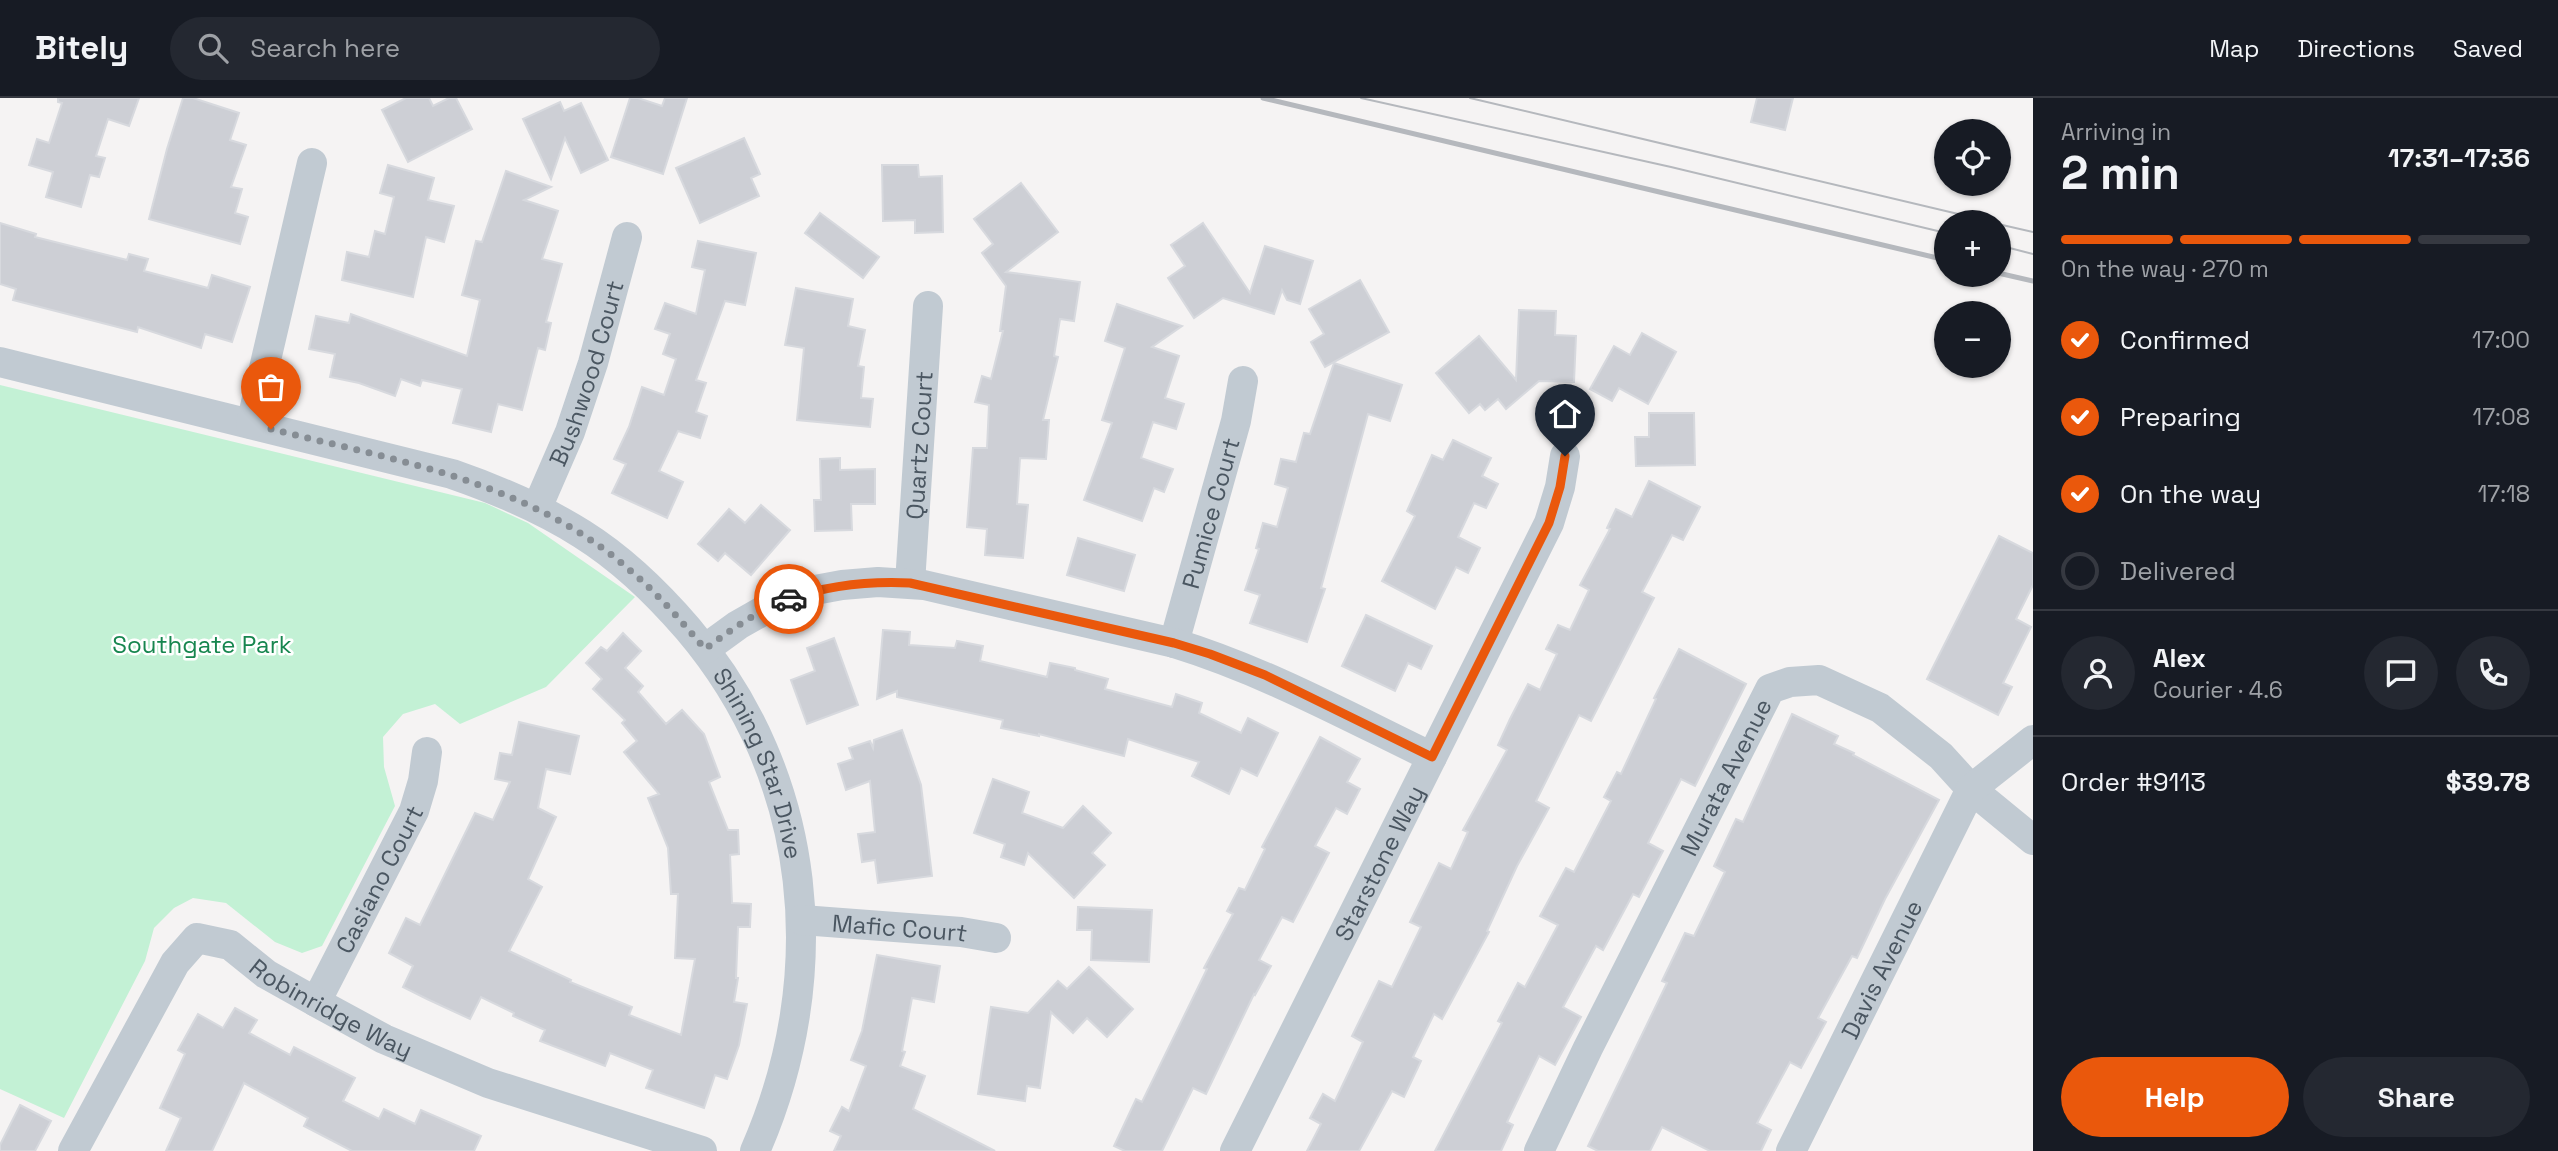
<!DOCTYPE html>
<html lang="en">
<head>
<meta charset="utf-8">
<style>
  body { margin:0; font-family:"Space Grotesk",sans-serif; background:#242831; color:#f1f3f6; height:100vh; display:flex; flex-direction:column; font-size:26px; white-space:nowrap }
  * { box-sizing:border-box; margin:0 }
  p { font-size:23px; color:#9ea1a6 }
  .icon { flex:none; width:38px; height:38px; fill:none; stroke:currentColor; stroke-width:2; stroke-linecap:round; stroke-linejoin:round }
  .map { position:relative; flex:1; overflow:hidden }
  .drawer { display:flex; flex-direction:column; background:#171b24; width:525px }
  .drawer>* { flex:none }
  .fabs { position:absolute; left:1934px; top:21px; display:grid; gap:14px }
  .fabs a { display:grid; place-items:center; width:77px; height:77px; border-radius:50%; background:#171b24; box-shadow:0 2px 5px #0004; font-size:35px }
  .pin { position:absolute; display:grid; place-items:center; width:60px; height:60px; color:#fff; margin:-72px -30px; border-radius:50% 50% 50% 0; rotate:-45deg; box-shadow:0 0 7px #0007 }
  .pin .icon { rotate:45deg }
  .courier { position:absolute; display:grid; place-items:center; width:70px; height:70px; margin:-35px; border:5px solid #ea580c; border-radius:50%; background:#fff; color:#222; box-shadow:0 2px 9px #0007 }
  .head em { font-style:normal; font-weight:700 }
  .head div { display:flex; flex-direction:column-reverse }
  .head { display:flex; align-items:center; justify-content:space-between; height:119px; padding:0 28px }
  h1 { font-size:46px; font-weight:700; line-height:52px }
  .bar { display:grid; grid-template-columns:repeat(4,1fr); gap:10px 7px; align-content:center; height:84px; padding:0 28px }
  .bar i { height:9px; border-radius:5px; background:#363941 }
  .bar .on { background:#ea580c }
  .bar p { grid-column:span 4 }
  .line { display:flex; align-items:center; gap:18px; padding:0 28px; border-top:2px solid #363941 }
  .line div { flex:1 }
  .round { display:grid; place-items:center; flex:none; width:74px; height:74px; border-radius:37px; background:#242831 }
  ol { padding:0 28px; list-style:none }
  li { display:flex; align-items:center; gap:21px; height:77px }
  li p { margin-inline-start:auto }
  li .icon { padding:7px; border-radius:50%; background:#ea580c; color:#fff; stroke-width:4 }
  li:last-child { color:#9ea1a6 }
  li i { width:38px; height:38px; border:4px solid #363941; border-radius:50% }
  .button { display:flex; gap:14px; margin-top:auto; padding:14px 28px }
  .button a { flex:1; height:80px; border-radius:42px; background:#ea580c; color:#fff; font-size:28px; font-weight:700; line-height:80px; text-align:center }
  .button a+a { background:#242831; color:#f1f3f6 }
  header { display:flex; align-items:center; gap:42px; box-sizing:border-box; height:98px; padding:0 35px; background:#171b24; border-bottom:2px solid #363941 }
  header strong { font-size:33px }
  nav { display:flex; gap:38px; margin-inline-start:auto; font-size:24px }
  .search { width:490px; height:63px; background:#242831; display:flex; align-items:center; gap:18px; box-sizing:border-box; padding:0 24px; border-radius:38px; color:#9ea1a6; font-size:26px }
  main { display:flex; flex:1; min-height:0 }
  .map>svg:first-child { display:block }
  .green { fill:#c3f1d5 }
  .building { fill:#cdcfd5; stroke:#d7d9de; stroke-width:2 }
  .lines { fill:none; stroke-linecap:round; stroke-linejoin:round }
  .minor { stroke:#c1cad2; stroke-width:30 }
  .tram { stroke:#b5b8bd; stroke-width:2 }
  .rail { stroke:#b5b8bd; stroke-width:5 }
  .done { stroke:#868d94; stroke-width:7; stroke-dasharray:0 12.6 }
  .route { stroke:#ea580c; stroke-width:9 }
  .labels { text-anchor:middle; dominant-baseline:central; stroke-width:5; stroke-linejoin:round; paint-order:stroke }
  .street-label { font-size:24px; fill:#4a5661; stroke:#fff }
  .park-label { font-size:24px; fill:#17864f; stroke:#fff }
</style>
</head>
<body>
<header>
<strong>Bitely</strong>
<div class="search"><svg class="icon" aria-label="search" viewBox="0 0 24 24"><circle cx="10" cy="10" r="6"/><path d="M15 15l6 6"/></svg>Search here</div>
<nav><a>Map</a><a>Directions</a><a>Saved</a></nav>
</header>
<main>
<div class="map">
<svg width="2033" height="1053" viewBox="0 0 2033 1053">
  <rect width="100%" height="100%" fill="#f5f3f3"/>
  <path class="green" d="M0,287L485,405L528,425L635,499L546,589L460,626L435,606L403,616L383,639L384,669L395,708L322,848L302,855L275,844L226,805L193,800L174,810L154,830L145,863L64,1020L0,991Z"/>
  <g class="building">
    <path d="M58,0H139L129,28L108,21L96,58L105,60L99,79L90,77L81,109L46,99L53,74L29,67L37,41L49,45L62,5L58,4Z"/>
    <path d="M183,0H193L239,15L230,42L246,47L231,89L242,91L235,115L248,119L240,146L149,121L167,51Z"/>
    <path d="M406,0H429L433,8L449,0H456L472,31L408,64L382,12Z"/>
    <path d="M630,0H638L662,8L665,0H687L663,76L611,59Z"/>
    <path d="M1757,0H1793L1785,32L1751,24Z"/>
    <path d="M560,4L564,13L581,5L608,62L581,75L565,40L551,81L523,21Z"/>
    <path d="M744,40L760,76L751,80L759,98L700,125L676,70Z"/>
    <path d="M388,67L434,80L428,102L454,108L444,144L426,139L413,199L342,182L347,154L369,159L375,133L385,136L394,99L380,95Z"/>
    <path d="M882,67H918L919,79L942,78L943,134L915,135V122L883,123Z"/>
    <path d="M506,73L551,89L524,102L558,113L542,161L562,166L546,224L551,225L545,252L538,250L522,312L498,306L491,334L453,325L462,291L422,282L420,288L401,281L395,298L359,285L330,279L335,256L309,251L316,218L349,225L351,216L467,258L480,202L462,197L476,143L482,144Z"/>
    <path d="M1021,85L1058,134L1006,174L1080,184L1074,223L1060,221L1054,258L1058,259L1043,322H1049L1046,361L1020,360L1017,406L1028,407L1023,460L985,457L987,431L967,429L973,350H987L989,307L975,304L982,278L991,281L1003,233H1000L1006,188L982,155L993,146L974,121Z"/>
    <path d="M820,115L879,159L863,180L805,135Z"/>
    <path d="M0,125L36,136L35,139L127,162L129,156L148,161L144,173L208,190L212,177L250,189L232,244L205,236L201,250L138,229L137,234L13,202L16,191L0,186Z"/>
    <path d="M1203,125L1250,195L1265,148L1313,163L1300,206L1287,202L1282,192L1274,216L1223,200L1194,220L1168,180L1185,168L1171,147Z"/>
    <path d="M698,143L756,155L745,207L725,203L696,282L706,285L696,314L707,318L700,340L678,333L659,373L683,384L667,420L612,395L626,366L614,361L629,329L642,289L664,297L676,261L663,256L670,236L655,231L665,205L696,216L705,172L692,169Z"/>
    <path d="M1360,182L1389,234L1325,269L1311,244L1324,236L1309,211Z"/>
    <path d="M796,190L853,201L848,228L865,232L858,268L864,269L861,300L873,301L870,329L797,322L804,250L785,247Z"/>
    <path d="M1117,206L1182,228L1152,249L1179,258L1165,300L1184,306L1176,331L1153,324L1141,360L1173,371L1164,394L1154,390L1142,423L1084,402L1112,325L1102,322L1125,250L1105,243Z"/>
    <path d="M1519,212L1556,213L1555,237L1576,238L1574,284L1539,283L1506,311L1498,301L1485,312L1480,306L1469,315L1436,275L1479,238L1516,282Z"/>
    <path d="M1642,235L1676,254L1648,306L1619,290L1612,303L1590,291L1614,248L1630,257Z"/>
    <path d="M1334,265L1402,287L1390,323L1368,316L1321,490L1325,491L1307,544L1250,525L1260,497L1245,492L1259,451L1256,450L1263,425L1277,429L1288,390L1275,386L1281,361L1296,364L1304,335L1310,336Z"/>
    <path d="M1649,315H1694L1695,367L1636,368L1635,339H1649Z"/>
    <path d="M1453,342L1491,360L1482,378L1498,386L1486,410L1474,405L1458,439L1480,450L1468,475L1456,469L1435,511L1382,483L1415,418L1407,413L1432,357L1443,362Z"/>
    <path d="M840,360V372L875,371V406H851L852,432L815,433L814,402H821L820,361Z"/>
    <path d="M1649,383L1700,409L1683,442L1672,437L1642,494L1654,500L1591,623L1579,617L1536,703L1549,710L1517,768L1487,833L1489,834L1442,921L1434,916L1413,959L1421,963L1404,999L1392,993L1359,1053H1307L1321,1026L1310,1020L1323,996L1335,1003L1363,944L1352,938L1379,883L1392,889L1421,829L1410,824L1439,765L1451,771L1468,734L1463,732L1507,652L1498,647L1510,621L1528,586L1540,592L1557,556L1546,551L1558,527L1570,532L1589,492L1580,487L1610,431L1607,430L1616,411L1632,419Z"/>
    <path d="M761,407L790,432L751,477L725,455L718,463L698,446L729,411L745,425Z"/>
    <path d="M1999,438L2033,455V487L2016,521L2031,529L2003,585L2012,589L1998,617L1927,581Z"/>
    <path d="M1078,440L1135,457L1124,493L1067,477Z"/>
    <path d="M1366,517L1432,548L1421,571L1408,565L1395,593L1342,568Z"/>
    <path d="M883,532L910,534L909,547L955,550L957,543L983,548L980,563L1047,579L1050,565L1075,570V572L1108,581L1105,591L1172,609L1176,596L1202,605L1199,615L1241,635L1248,620L1278,635L1257,678L1241,670L1229,696L1192,678L1199,664L1128,641L1124,658L1039,636V638L1001,630L1003,622L897,599V593L877,601Z"/>
    <path d="M623,535L641,553L625,570L643,588L638,594L666,626L682,612L704,636L720,679L709,684L728,732H738L739,756L730,757L732,805L751,806L750,829H738L736,880H738L734,904L747,906L739,947L727,981L715,977L704,1010L646,990L653,972L610,955L605,968L540,943L545,932L513,918L514,915L481,899L470,921L427,901L403,889L413,868L389,855L406,820L420,827L475,715L493,722L510,684L495,681L500,655L512,657L519,624L579,638L570,676L546,671L538,710L556,719L528,781L542,789L509,853L571,882L570,884L632,909L629,917L681,937L695,861L675,860L678,796H671L668,750L648,700L659,696L624,654L637,643L622,625L625,622L593,591L602,581L586,565L601,549L607,553Z"/>
    <path d="M834,540L858,607L807,626L791,582L815,573L807,550Z"/>
    <path d="M1679,551L1746,586L1695,688L1681,681L1648,745L1663,753L1639,799L1633,796L1603,852L1596,848L1563,909L1581,919L1555,967L1539,958L1507,1024L1513,1027L1501,1053H1435L1502,925L1498,923L1518,885L1525,889L1558,827L1540,818L1566,770L1574,774L1611,703L1604,699L1617,674L1621,676L1656,601L1654,600Z"/>
    <path d="M1792,616L1838,638L1834,646L1854,655L1853,657L1939,702L1885,801L1857,860L1852,858L1818,920L1826,924L1801,970L1790,964L1757,1025L1771,1032L1761,1053H1710L1662,1029L1650,1053H1598L1588,1048L1667,885L1662,883L1685,835L1694,838L1725,774L1714,768L1736,721L1743,724Z"/>
    <path d="M902,632L921,687L932,778L878,785L875,762L862,764L858,736L875,734L870,683L846,692L838,666L853,661L849,650L870,643L873,650L874,642Z"/>
    <path d="M1320,639L1360,661L1347,684L1360,691L1347,716L1336,710L1315,748L1329,755L1293,824L1282,819L1259,862L1271,868L1255,897L1254,896L1206,996L1193,990L1162,1053H1125L1114,1048L1136,1001L1142,1004L1207,871L1204,870L1233,816L1227,813L1239,790L1245,792L1265,751L1262,749Z"/>
    <path d="M993,681L1029,694L1022,715L1063,730L1083,708L1111,735L1092,755L1105,767L1074,800L1028,755L1024,767L1001,759L1005,746L974,735Z"/>
    <path d="M1078,809L1152,812L1149,864L1091,862L1092,832H1077Z"/>
    <path d="M877,857L940,868L934,904L912,900L902,953L905,954L900,968L925,978L913,1011L995,1053H834L841,1038L830,1033L842,1009L849,1013L866,968L851,962L862,933Z"/>
    <path d="M1089,869L1133,911L1107,939L1087,920L1073,935L1051,914L1040,990L1027,988L1025,1003L978,996L991,909L1028,915L1058,883L1067,891Z"/>
    <path d="M235,910L257,922L249,935L290,957L294,949L355,980L343,1003L379,1021L384,1011L415,1026L421,1012L481,1038L474,1053H352L304,1028L308,1020L244,985L212,1053H166L181,1020L160,1010L185,956L178,952L198,916L223,930Z"/>
    <path d="M20,1007L51,1023L35,1053H0V1047Z"/>
  </g>
  <g class="lines">
    <g class="minor">
      <path id="s1" d="M0,264L452,376C498,392 541,410 582,436C622,461 657,495 688,531C814,679 832,878 755,1053"/>
      <path d="M251,326L312,65"/>
      <path id="s2" d="M537,410L570,334L593,265L627,139"/>
      <path id="s3" d="M910,485L928,208"/>
      <path id="s4" d="M1174,545L1236,323L1243,283"/>
      <path d="M705,551L738,527L777,505L815,492L842,487L878,484L924,487L1174,545C1265,573 1347,618 1432,659"/>
      <path id="s5" d="M802,822L961,834L996,840"/>
      <path id="s6" d="M316,904L414,713L423,683L427,654"/>
      <path id="s7" d="M73,1053L175,865L197,840L230,847L266,876L316,904L384,941L488,985L702,1053"/>
      <path id="s8" d="M1235,1053L1549,425L1560,389L1565,358"/>
      <path id="s9" d="M1539,1053L1588,950L1770,591L1790,584L1819,582L1880,610L1941,658L1971,691L2033,742"/>
      <path id="s10" d="M1791,1053L1971,691L2033,642"/>
    </g>
    <g class="tram">
      <path d="M1361,0L1671,69L1946,135"/>
      <path d="M1470,0L1992,124"/>
      <path d="M1998,126L2033,134"/>
      <path d="M1998,147L2033,156"/>
    </g>
    <g class="rail">
      <path d="M1263,0L1946,162"/>
      <path d="M1998,175L2033,183"/>
    </g>
  </g>
  <g class="lines">
    <path class="done" d="M271,331C398,363 531,384 632,474C659,497 682,524 705,551C731,532 758,512 789,501"/>
    <path class="route" d="M789,501C829,487 868,483 910,485L1174,545L1210,556L1265,577L1432,659L1549,425L1560,389L1565,358"/>
  </g>
  <g class="labels">
    <g class="street-label">
      <text stroke="none"><textPath href="#s2" startOffset="144">Bushwood Court</textPath></text>
      <text stroke="none"><textPath href="#s3" startOffset="138">Quartz Court</textPath></text>
      <text stroke="none"><textPath href="#s4" startOffset="135">Pumice Court</textPath></text>
      <text stroke="none"><textPath href="#s1" startOffset="906">Shining Star Drive</textPath></text>
      <text stroke="none"><textPath href="#s9" startOffset="418">Murata Avenue</textPath></text>
      <text stroke="none"><textPath href="#s8" startOffset="322">Starstone Way</textPath></text>
      <text stroke="none"><textPath href="#s6" startOffset="138">Casiano Court</textPath></text>
      <text stroke="none"><textPath href="#s5" startOffset="98">Mafic Court</textPath></text>
      <text stroke="none"><textPath href="#s10" startOffset="203">Davis Avenue</textPath></text>
      <text stroke="none"><textPath href="#s7" startOffset="401">Robinridge Way</textPath></text>
    </g>
    <g class="park-label">
      <text x="202" y="546">Southgate Park</text>
    </g>
  </g>
</svg>
<div class="fabs">
<a><svg class="icon" aria-label="locate" viewBox="0 0 24 24"><circle cx="12" cy="12" r="6"/><path d="M12 2v4M12 18v4M2 12h4M18 12h4"/></svg></a>
<a>+</a>
<a>−</a>
</div>
<div class="pin" style="left:271px;top:331px;background:#ea580c"><svg class="icon" aria-label="bag" viewBox="0 0 24 24"><path d="M5 8h14l-1 12H6zM9 8a3 3 0 0 1 6 0"/></svg></div>
<div class="pin" style="left:1565px;top:358px;background:#1f2937"><svg class="icon" aria-label="home" viewBox="0 0 24 24"><path d="M3 11l9-7 9 7M6 9v11h12V9"/></svg></div>
<div class="courier" style="left:789px;top:501px"><svg class="icon" aria-label="car" viewBox="0 0 24 24"><path d="M5 17H2v-5l4-1 3-4h7l3 4 3 1v5h-3M9 17h6M6 11h13"/><circle cx="7" cy="17" r="2"/><circle cx="17" cy="17" r="2"/></svg></div>
</div>
<section class="drawer">
<div class="head"><div><h1>2 min</h1><p>Arriving in</p></div><em>17:31–17:36</em></div>
<div class="bar"><i class="on"></i><i class="on"></i><i class="on"></i><i></i><p>On the way · 270 m</p></div>
<ol>
<li><svg class="icon" aria-label="check" viewBox="0 0 24 24"><path d="M5 12l5 5 9-10"/></svg>Confirmed<p>17:00</p></li>
<li><svg class="icon" aria-label="check" viewBox="0 0 24 24"><path d="M5 12l5 5 9-10"/></svg>Preparing<p>17:08</p></li>
<li><svg class="icon" aria-label="check" viewBox="0 0 24 24"><path d="M5 12l5 5 9-10"/></svg>On the way<p>17:18</p></li>
<li><i></i>Delivered</li>
</ol>
<div class="line" style="height:126px"><a class="round"><svg class="icon" aria-label="person" viewBox="0 0 24 24"><circle cx="12" cy="8" r="4"/><path d="M4 21q1-7 8-7t8 7"/></svg></a><div><b>Alex</b><p>Courier · 4.6</p></div><a class="round"><svg class="icon" aria-label="chat" viewBox="0 0 24 24"><path d="M4 5h16v11H9l-5 4z"/></svg></a><a class="round"><svg class="icon" aria-label="phone" viewBox="0 0 24 24"><path d="M5 4h4l2 5-3 2q2 4 5 5l2-3 5 2v4C11 20 4 13 5 4z"/></svg></a></div>
<div class="line" style="height:91px"><div>Order #9113</div><b>$39.78</b></div>
<div class="button"><a>Help</a><a>Share</a></div>
</section>
</main>
</body>
</html>
